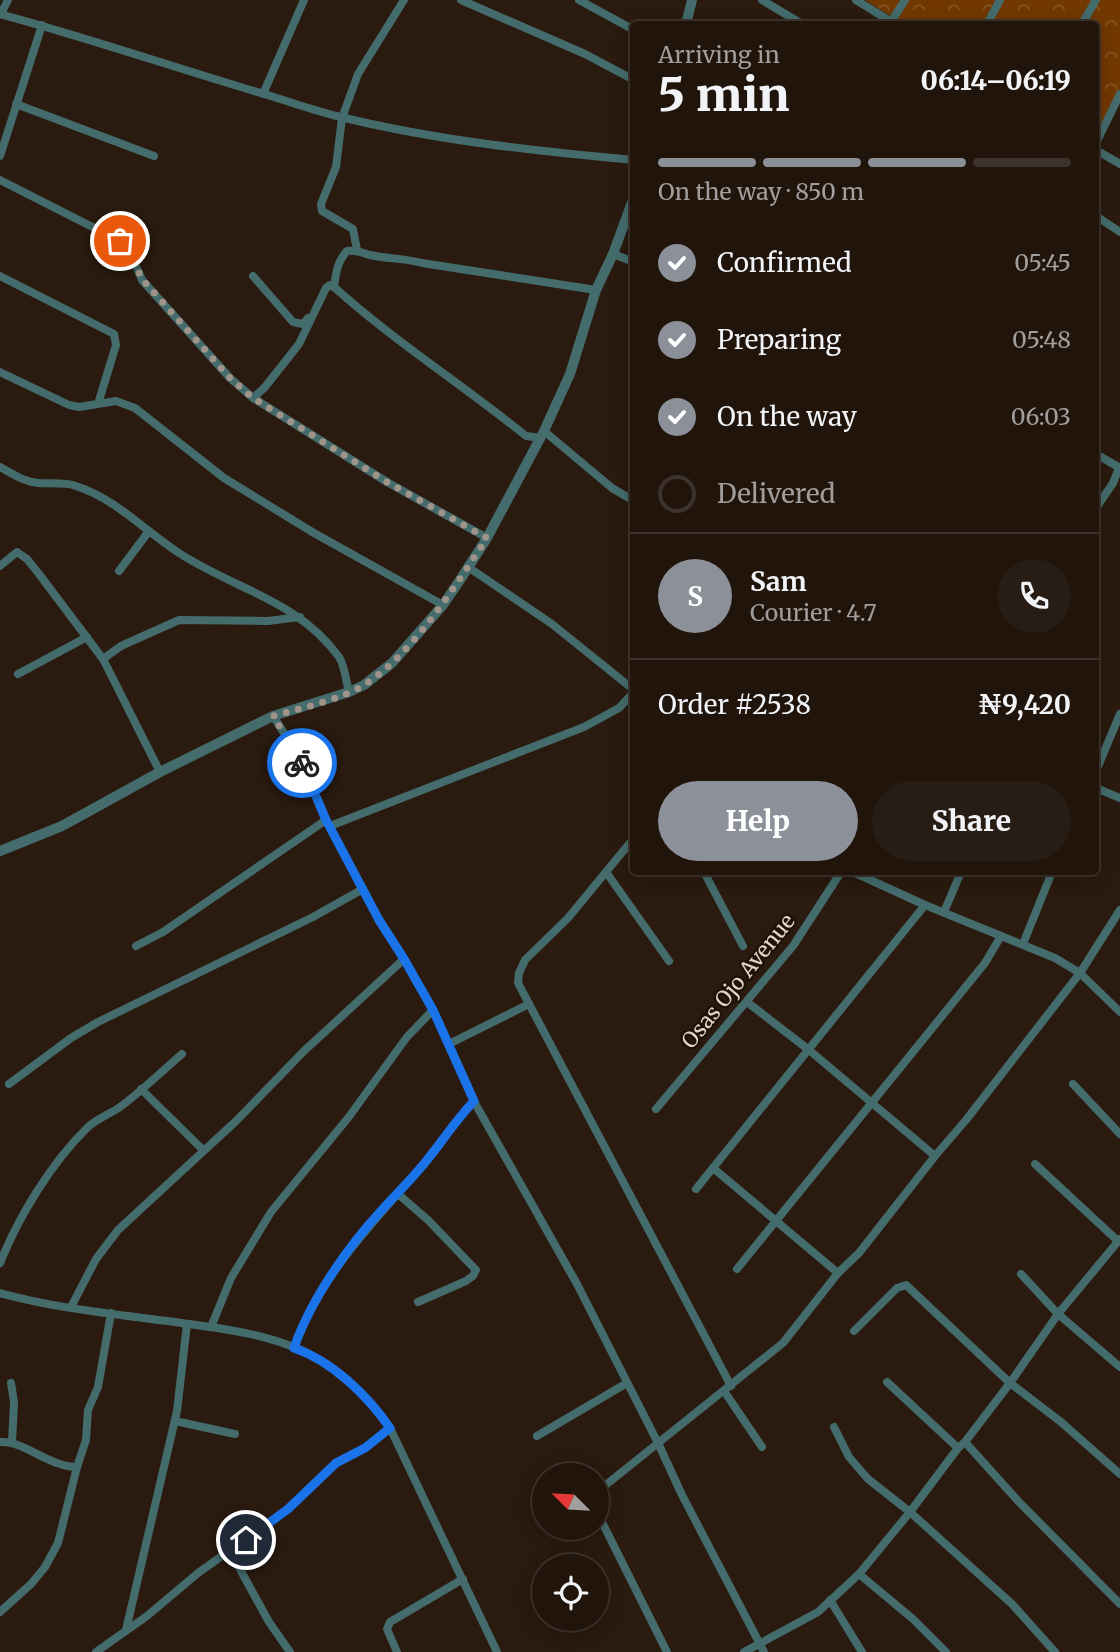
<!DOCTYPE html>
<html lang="en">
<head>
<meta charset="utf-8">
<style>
  body { margin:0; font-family:Merriweather,serif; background:#281d14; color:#f1f3f6; height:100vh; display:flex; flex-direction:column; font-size:26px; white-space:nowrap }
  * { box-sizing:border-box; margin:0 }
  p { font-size:23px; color:#a29e9d }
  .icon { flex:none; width:38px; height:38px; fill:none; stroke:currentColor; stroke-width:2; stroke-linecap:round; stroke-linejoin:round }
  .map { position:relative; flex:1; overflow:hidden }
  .details { position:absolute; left:630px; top:21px; width:469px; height:854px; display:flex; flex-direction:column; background:#20140b; border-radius:7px; box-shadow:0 4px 18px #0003,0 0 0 2px #3d332c }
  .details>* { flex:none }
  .needle { width:46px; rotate:294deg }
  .controls { position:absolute; left:532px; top:1463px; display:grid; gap:14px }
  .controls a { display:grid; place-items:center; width:77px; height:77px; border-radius:50%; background:#20140b; box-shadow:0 4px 18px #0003,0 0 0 2px #3d332c; font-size:35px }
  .pin { position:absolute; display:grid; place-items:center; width:60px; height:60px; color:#fff; margin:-30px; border:4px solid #fff; border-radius:50%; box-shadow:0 2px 7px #0007 }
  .courier { position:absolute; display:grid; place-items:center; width:70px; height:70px; margin:-35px; border:5px solid #1a73e8; border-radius:50%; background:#fff; color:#222; box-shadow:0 2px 9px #0007 }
  .headline em { font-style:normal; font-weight:800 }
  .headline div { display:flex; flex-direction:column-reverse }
  .headline { display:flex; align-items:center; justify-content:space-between; height:119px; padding:0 28px }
  h1 { font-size:46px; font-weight:800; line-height:52px }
  .bar { display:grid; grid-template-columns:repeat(4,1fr); gap:10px 7px; align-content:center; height:84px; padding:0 28px }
  .bar i { height:9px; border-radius:5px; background:#3d332c }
  .bar .active { background:#8c9099 }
  .bar p { grid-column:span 4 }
  .line { display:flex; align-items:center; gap:18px; padding:0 28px; border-top:2px solid #3d332c }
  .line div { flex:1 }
  .round { display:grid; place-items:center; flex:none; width:74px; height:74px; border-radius:37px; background:#281d14 }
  ol { padding:0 28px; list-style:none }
  li { display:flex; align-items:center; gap:21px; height:77px }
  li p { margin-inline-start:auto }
  li .icon { padding:7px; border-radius:50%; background:#8c9099; color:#fff; stroke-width:4 }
  li:last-child { color:#a29e9d }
  li i { width:38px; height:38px; border:4px solid #3d332c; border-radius:50% }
  .primary-button { display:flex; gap:14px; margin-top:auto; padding:14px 28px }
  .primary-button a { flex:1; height:80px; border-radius:42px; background:#8c9099; color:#fff; font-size:28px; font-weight:800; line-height:80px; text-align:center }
  .primary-button a+a { background:#281d14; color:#f1f3f6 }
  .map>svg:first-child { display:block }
  .forest { fill:url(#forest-crowns) }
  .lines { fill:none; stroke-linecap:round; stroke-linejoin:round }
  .minor { stroke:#446c6c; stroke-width:8 }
  .tertiary { stroke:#446c6c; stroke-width:10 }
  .done { stroke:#a0948a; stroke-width:7; stroke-dasharray:0 12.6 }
  .route { stroke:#1a73e8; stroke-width:9 }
  .labels { text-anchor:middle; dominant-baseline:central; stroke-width:5; stroke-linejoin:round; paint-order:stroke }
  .street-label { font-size:21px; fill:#e0d5cd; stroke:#201106 }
</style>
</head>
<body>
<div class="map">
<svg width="1120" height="1652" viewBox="0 0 1120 1652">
  <defs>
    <pattern id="forest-crowns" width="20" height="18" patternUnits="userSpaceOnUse" patternTransform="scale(1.75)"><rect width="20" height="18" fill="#713800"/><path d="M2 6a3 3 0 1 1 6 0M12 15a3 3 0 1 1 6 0" fill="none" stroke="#855424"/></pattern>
  </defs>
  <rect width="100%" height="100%" fill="#2a1a0f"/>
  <path class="forest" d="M865,0H1120V94L1096,145V24H903Z"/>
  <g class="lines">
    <g class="minor">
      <path d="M461,0L585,54L634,80"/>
      <path d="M579,0L634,30"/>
      <path d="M762,0L802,24"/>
      <path d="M856,0L895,24"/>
      <path d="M0,14C89,38 176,68 264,94C291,102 318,112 345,118C440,141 537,151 634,160"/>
      <path d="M1,14L8,0"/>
      <path d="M891,22L905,0"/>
      <path d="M987,24L1000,0"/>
      <path d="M1082,24L1096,0"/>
      <path d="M263,94L304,0"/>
      <path d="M16,104L154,156"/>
      <path d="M1096,143L1120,94"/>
      <path d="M1096,150L1120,164"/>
      <path d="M0,156L42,25"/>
      <path d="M0,180L120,241L129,250L142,280L230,378L253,398L387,482L487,538"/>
      <path d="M1096,216L1120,232"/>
      <path d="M357,250L353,229L322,211L321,204L336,167L342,118L358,74L404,0"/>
      <path d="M613,254L634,262"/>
      <path d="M0,276L114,334L116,345L98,404"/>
      <path d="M253,276L293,322L303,324L308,318"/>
      <path d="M334,287C336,273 337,262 347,251C356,250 362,253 370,255C388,259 404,258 422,263L596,290"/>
      <path d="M334,287C394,341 463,385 526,436L541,438"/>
      <path d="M0,372L69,405L79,407L116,401L135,408L224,478L314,533L443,605"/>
      <path d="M253,398L265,387L299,344L326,288L330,285L334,287"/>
      <path d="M544,431L612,488L634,501"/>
      <path d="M1096,454L1120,468"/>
      <path d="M0,467C13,474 24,482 39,483C51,484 65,482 76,486C116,499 145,531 179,553C234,589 298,600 339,657C345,666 346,682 349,692"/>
      <path d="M1096,508L1113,483L1119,468"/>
      <path d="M0,566L17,552L27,559L39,574L103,659L160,772"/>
      <path d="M468,567L552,624L634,690"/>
      <path d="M119,571L149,531"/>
      <path d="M103,659L121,646L179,620L268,621L300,617"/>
      <path d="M18,674L87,637"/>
      <path d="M273,716L299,756L326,820L379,920L404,959L433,1010L476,1105L577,1284L658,1443L682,1495L764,1652"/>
      <path d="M1096,771L1120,714"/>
      <path d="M1096,788L1120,798"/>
      <path d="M330,826L584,727L619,708L634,692"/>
      <path d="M634,838L568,918L525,960L519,973L518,983L731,1386"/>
      <path d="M606,872L669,961"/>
      <path d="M704,872L743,946"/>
      <path d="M853,872L925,905L1055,958L1080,973L1120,1012"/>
      <path d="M944,912L961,872"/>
      <path d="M1023,944L1052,872"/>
      <path d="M136,946L163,932L326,820"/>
      <path d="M747,1002L809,1050L935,1156"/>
      <path d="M449,1044L529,1004"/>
      <path d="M9,1084L71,1038L98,1022L313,917L363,889"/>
      <path d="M1073,1084L1120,1134"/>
      <path d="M141,1089L203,1150"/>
      <path d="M656,1109L793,946L841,872"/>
      <path d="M1035,1164L1118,1241"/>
      <path d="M713,1168L838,1273"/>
      <path d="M696,1189L925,905"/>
      <path d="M398,1194L428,1220L476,1270L473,1276L466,1281L418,1302"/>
      <path d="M0,1263C19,1216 51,1163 88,1127C98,1118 110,1114 120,1107C142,1091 162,1071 182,1054"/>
      <path d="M737,1269L985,963L1001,936"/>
      <path d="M1021,1274L1058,1314L1120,1367"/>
      <path d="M0,1293C62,1310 126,1315 189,1324C227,1329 268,1335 303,1351C338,1367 368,1397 390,1428L497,1652"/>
      <path d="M71,1307L96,1259L118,1230L235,1122L304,1051L404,959"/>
      <path d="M211,1327L231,1278L271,1212L348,1118L407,1037L433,1010"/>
      <path d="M854,1331L897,1288L906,1285L1010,1383L1061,1422L1120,1474"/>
      <path d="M294,1348C319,1276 375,1220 424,1164C442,1143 455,1120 474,1101"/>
      <path d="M887,1382L958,1448"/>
      <path d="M11,1383L14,1402L12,1443"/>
      <path d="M724,1391L762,1447"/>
      <path d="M175,1421L235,1434"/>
      <path d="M834,1427L849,1457L868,1479L910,1512L1012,1604L1055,1652"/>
      <path d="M537,1436L627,1383"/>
      <path d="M0,1442C23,1440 49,1467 77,1467"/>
      <path d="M965,1442L1019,1502L1120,1604"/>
      <path d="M597,1492L783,1343L838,1273L859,1253L935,1156L966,1120L1080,973L1120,910"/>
      <path d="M597,1512L667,1652"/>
      <path d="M230,1551L269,1622L290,1652"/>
      <path d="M859,1574L913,1619L946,1652"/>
      <path d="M830,1600L862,1652"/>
      <path d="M0,1612L31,1584L45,1567L58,1543L77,1467L86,1440L88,1410L98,1387L111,1313"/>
      <path d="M126,1630L177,1411L187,1324"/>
      <path d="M96,1652L147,1616L198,1573L288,1509L336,1463L365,1448L390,1428"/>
      <path d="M397,1652L387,1629L390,1622L463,1579"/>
      <path d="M744,1652L818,1612L859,1574L910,1512L958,1448L965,1442L1010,1383L1058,1314L1120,1239"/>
    </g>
    <g class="tertiary">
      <path d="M686,24L692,0"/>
      <path d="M0,851L62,826L160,772L273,716L349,692L364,685L392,663L443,605L462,577L487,538L544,431L570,374L596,290L613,254L634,197"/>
    </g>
  </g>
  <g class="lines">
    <path class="done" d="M120,241L129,250L142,279L230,378L253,398L387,482L487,538C455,586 413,654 364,685C340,700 301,708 273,716L302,763"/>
    <path class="route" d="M246,1540L288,1509L336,1463L365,1448L390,1428C367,1395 332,1361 294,1348C310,1301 347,1248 380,1212C396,1194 413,1178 427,1160C443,1140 457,1119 474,1101L433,1010L404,959L379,920L326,820L302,763"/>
  </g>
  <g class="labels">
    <g class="street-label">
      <text transform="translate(738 981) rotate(-51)">Osas Ojo Avenue</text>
    </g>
  </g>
</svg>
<div class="controls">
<a><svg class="needle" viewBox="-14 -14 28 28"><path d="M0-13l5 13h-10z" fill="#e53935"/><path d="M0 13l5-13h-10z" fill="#a29e9d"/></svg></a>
<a><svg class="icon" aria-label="locate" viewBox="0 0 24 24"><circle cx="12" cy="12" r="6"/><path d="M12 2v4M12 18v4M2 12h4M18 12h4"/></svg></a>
</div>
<div class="pin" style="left:120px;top:241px;background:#ea580c"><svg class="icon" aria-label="bag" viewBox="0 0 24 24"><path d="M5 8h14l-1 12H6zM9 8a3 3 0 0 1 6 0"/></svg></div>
<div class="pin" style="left:246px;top:1540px;background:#1f2937"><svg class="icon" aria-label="home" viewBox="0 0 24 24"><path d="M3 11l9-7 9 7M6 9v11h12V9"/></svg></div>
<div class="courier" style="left:302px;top:763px"><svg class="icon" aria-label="bike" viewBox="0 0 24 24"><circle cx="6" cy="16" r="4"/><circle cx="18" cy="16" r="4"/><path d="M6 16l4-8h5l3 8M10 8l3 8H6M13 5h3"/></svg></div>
<section class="details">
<div class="headline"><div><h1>5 min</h1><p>Arriving in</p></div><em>06:14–06:19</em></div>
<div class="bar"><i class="active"></i><i class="active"></i><i class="active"></i><i></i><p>On the way · 850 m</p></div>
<ol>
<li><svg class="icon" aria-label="check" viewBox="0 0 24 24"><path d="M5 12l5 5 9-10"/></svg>Confirmed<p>05:45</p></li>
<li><svg class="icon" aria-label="check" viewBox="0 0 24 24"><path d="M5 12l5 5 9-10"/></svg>Preparing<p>05:48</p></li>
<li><svg class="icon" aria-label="check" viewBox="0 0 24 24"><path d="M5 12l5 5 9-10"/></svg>On the way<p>06:03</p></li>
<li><i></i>Delivered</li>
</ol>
<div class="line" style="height:126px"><b class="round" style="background:#8c9099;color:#fff">S</b><div><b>Sam</b><p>Courier · 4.7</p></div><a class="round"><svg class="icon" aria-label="phone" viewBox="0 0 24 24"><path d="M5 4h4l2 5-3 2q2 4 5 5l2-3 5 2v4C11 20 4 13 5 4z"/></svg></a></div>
<div class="line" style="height:91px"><div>Order #2538</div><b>₦9,420</b></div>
<div class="primary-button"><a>Help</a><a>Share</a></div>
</section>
</div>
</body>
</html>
